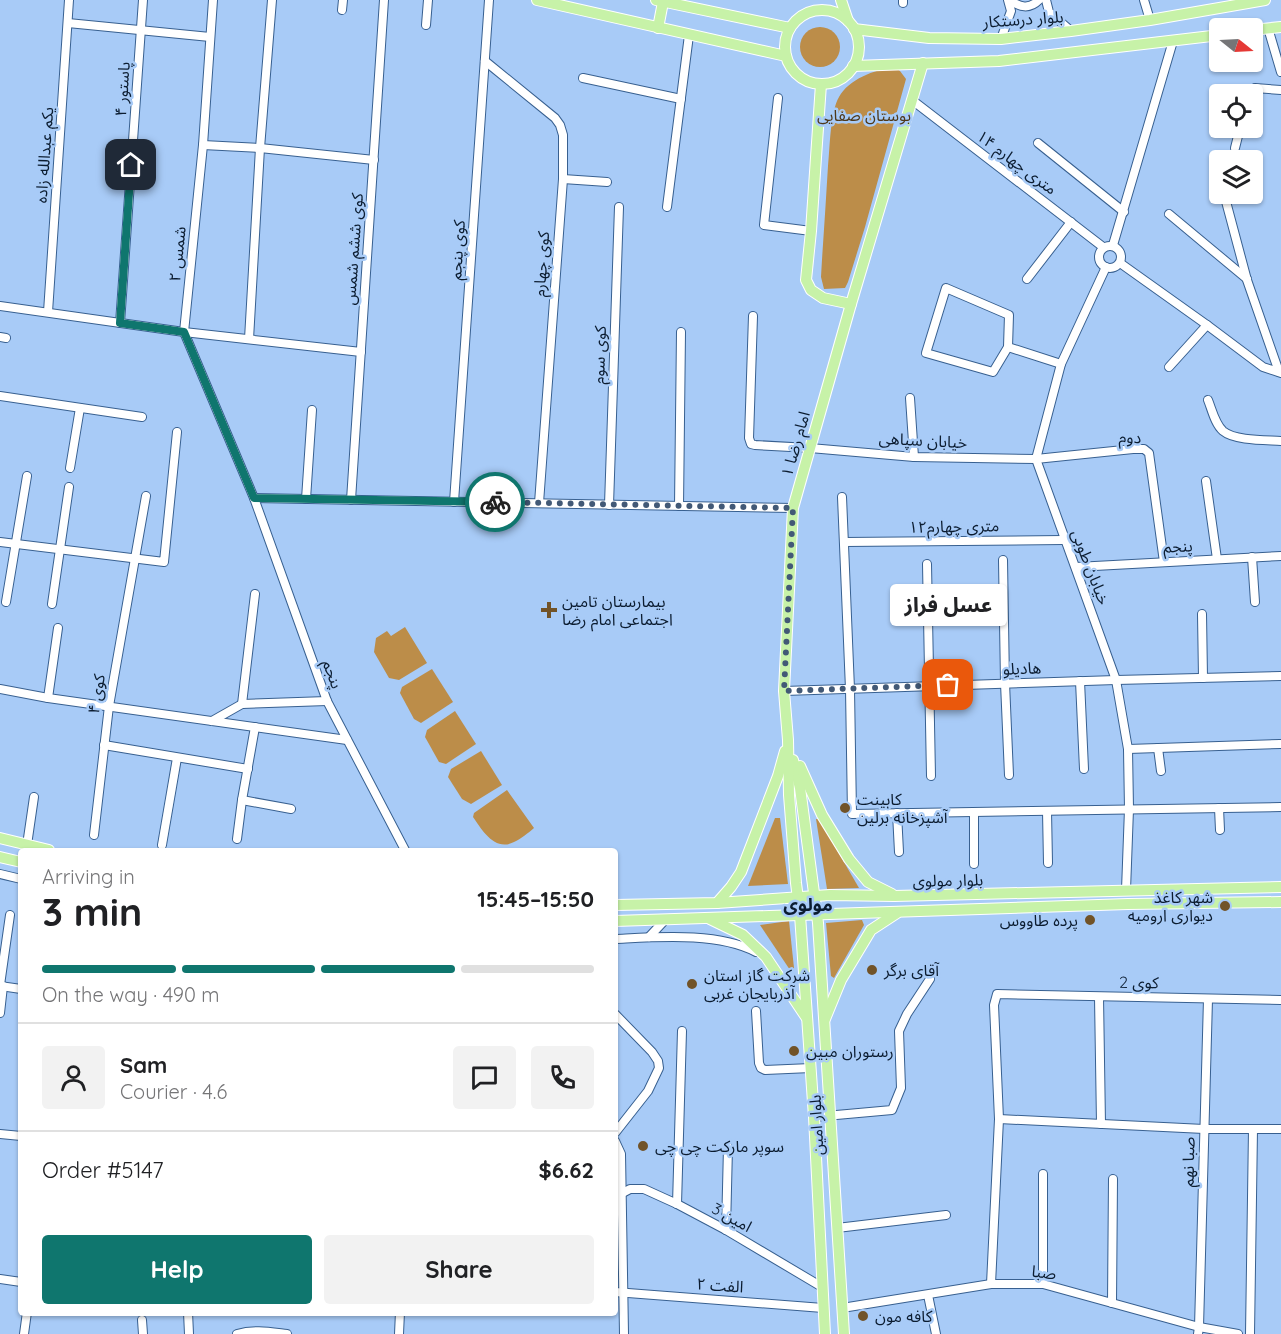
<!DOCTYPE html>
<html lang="en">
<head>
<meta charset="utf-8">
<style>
  body { margin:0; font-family:Quicksand,"Noto Sans Arabic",sans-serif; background:#f2f2f2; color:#202124; height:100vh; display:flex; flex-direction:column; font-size:22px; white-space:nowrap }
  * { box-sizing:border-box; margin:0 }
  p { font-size:20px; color:#757577 }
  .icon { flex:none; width:33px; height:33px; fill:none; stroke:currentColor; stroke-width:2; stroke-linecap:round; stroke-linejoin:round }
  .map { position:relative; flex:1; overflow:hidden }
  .sheet { position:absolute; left:18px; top:848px; width:600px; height:468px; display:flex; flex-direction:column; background:#fff; border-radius:6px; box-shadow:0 2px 4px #0004 }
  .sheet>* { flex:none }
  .needle { width:39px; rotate:108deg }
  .fabs { position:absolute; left:1209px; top:18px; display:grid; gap:12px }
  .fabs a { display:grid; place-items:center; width:54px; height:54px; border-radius:6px; background:#fff; box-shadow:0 2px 4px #0004; font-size:30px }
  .pin { position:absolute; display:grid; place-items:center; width:51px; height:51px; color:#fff; margin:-26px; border-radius:12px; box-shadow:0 3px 9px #0006 }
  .courier { position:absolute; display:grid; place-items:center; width:60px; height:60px; margin:-30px; border:4px solid #0f766e; border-radius:50%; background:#fff; color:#222; box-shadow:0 2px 8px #0007 }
  .bubble { position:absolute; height:42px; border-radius:6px; background:#fff; box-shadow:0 2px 4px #0004; font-size:20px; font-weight:800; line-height:42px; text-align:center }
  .head em { font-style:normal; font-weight:800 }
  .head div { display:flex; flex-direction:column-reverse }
  .head { display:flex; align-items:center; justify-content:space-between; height:102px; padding:0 24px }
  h1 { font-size:39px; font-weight:800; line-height:45px }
  .bar { display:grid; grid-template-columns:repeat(4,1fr); gap:9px 6px; align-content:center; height:72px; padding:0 24px }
  .bar i { height:8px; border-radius:4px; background:#e0e0e0 }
  .bar .selected { background:#0f766e }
  .bar p { grid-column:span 4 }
  .line { display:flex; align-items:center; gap:15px; padding:0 24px; border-top:2px solid #e0e0e0 }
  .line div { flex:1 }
  .round { display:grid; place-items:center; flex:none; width:63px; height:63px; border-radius:6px; background:#f2f2f2 }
  .cta { display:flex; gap:12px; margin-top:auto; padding:12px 24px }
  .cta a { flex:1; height:69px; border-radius:6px; background:#0f766e; color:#fff; font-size:24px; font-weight:800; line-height:69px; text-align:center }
  .cta a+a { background:#f2f2f2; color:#202124 }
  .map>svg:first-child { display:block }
  .green { fill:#bc8d49 }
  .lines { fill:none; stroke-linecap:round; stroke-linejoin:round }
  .minor-casing { stroke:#386090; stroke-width:10 }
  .major-casing { stroke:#fff; stroke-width:12 }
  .minor { stroke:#fff; stroke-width:8 }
  .major { stroke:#c7f2a8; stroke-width:10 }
  .done { stroke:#425976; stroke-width:6; stroke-dasharray:0 10.8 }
  .route { stroke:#0f766e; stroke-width:8 }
  .poi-dot { fill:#715328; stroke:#a8cbf7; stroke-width:2 }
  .labels { text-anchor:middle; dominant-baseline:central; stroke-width:5; stroke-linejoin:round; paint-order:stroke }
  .street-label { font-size:16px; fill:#0b1c30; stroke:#a8cbf7 }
  .park-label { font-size:16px; fill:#4e3819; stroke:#a8cbf7 }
  .poi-label { font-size:16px; fill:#0b1c30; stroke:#a8cbf7; text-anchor:start }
  .neighbourhood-label { font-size:18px; font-weight:bold; fill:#0b1c30; stroke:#a8cbf7 }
</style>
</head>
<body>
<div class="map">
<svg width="1281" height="1334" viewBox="0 0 1281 1334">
  <rect width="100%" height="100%" fill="#a8cbf7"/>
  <g class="green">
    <circle cx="820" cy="47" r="20"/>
    <path d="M894,67L900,71L906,79L865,227L848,282L845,288L824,289L821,277C823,240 826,203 828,166C830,148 830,112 839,97C849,79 874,70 894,67Z"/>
    <path d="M405,627L427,663L399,680L389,678L374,652L376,638L387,631L391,636Z"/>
    <path d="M432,669L453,702L421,723L414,719L400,693L402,687Z"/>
    <path d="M455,711L476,744L446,764L439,762L425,737L427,730Z"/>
    <path d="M481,751L502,785L471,804L462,799L448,777L451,769Z"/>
    <path d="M507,790L534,828C528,833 521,839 514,842C495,852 482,830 473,817L474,813Z"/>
    <path d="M775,818H780L788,884L748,886Z"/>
    <path d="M816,819H819L859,888L827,889Z"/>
    <path d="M862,920L864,925L834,978L831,976L826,923Z"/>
    <path d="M789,921L794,968L790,970L760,925Z"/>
  </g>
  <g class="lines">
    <g class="minor-casing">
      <g id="minor">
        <path d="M213,0L203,145L184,332L254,498L327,701L405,850"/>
        <path d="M903,0V3"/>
        <path d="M1009,0C1020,7 1029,10 1039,0"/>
        <path d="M1046,0L1049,12L1071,31"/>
        <path d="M1144,0L1150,20"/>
        <path d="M342,10L343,0"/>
        <path d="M68,23L210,37"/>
        <path d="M426,25L428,0"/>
        <path d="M1268,28L1281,72"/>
        <path d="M1001,39L1011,11L1008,0"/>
        <path d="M485,61L555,118L560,125L563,135V179L539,503"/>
        <path d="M583,78L681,99"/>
        <path d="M1249,94L1255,88L1281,90"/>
        <path d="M778,98L764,225L811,231"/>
        <path d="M912,100L1103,247"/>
        <path d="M1038,143L1124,212"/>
        <path d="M203,145L260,148L374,160"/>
        <path d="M1235,148L1240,128"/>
        <path d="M563,179L607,182"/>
        <path d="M1224,194L1247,280L1279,372"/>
        <path d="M667,207L689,35"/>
        <path d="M1169,214L1247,279"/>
        <path d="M1113,245L1173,41"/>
        <circle cx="1110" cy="257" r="11"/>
        <path d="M1120,263L1207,325L1263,367L1281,373"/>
        <path d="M1106,267L1061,364L1036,459L1116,680L1128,749L1129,809L1126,890"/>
        <path d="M1027,279L1071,222"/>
        <path d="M946,288L1009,315L1008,347L993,372L926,353Z"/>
        <path d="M0,306L184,332L361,352"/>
        <path d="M48,312L69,0"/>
        <path d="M753,316L749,438L751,444L755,445L810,448L914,457L1036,459L1133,449H1144L1149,453L1164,562"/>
        <path d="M120,323L143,0"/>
        <path d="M0,337L6,338"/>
        <path d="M249,339L260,148L272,0"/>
        <path d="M1008,347L1061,364"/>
        <path d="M1169,367L1207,325"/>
        <path d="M0,396L142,417"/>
        <path d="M910,398L914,457"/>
        <path d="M1208,400C1212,410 1215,424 1223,431C1235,441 1266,440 1281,441"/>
        <path d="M70,468L80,408"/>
        <path d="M1206,481L1217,559"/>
        <path d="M842,497L850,689L852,814L1281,807"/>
        <path d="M254,498L793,508"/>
        <path d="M306,499L312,410"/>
        <path d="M351,500L384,0"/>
        <path d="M454,502L489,0"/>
        <path d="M609,505L619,207"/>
        <path d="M679,506L681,332"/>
        <path d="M0,542L164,562L177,432"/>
        <path d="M844,542L1064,540"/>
        <path d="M1252,557L1255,602"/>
        <path d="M1003,560L1005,683L1009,775"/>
        <path d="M927,564L931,776"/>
        <path d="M1076,567L1281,556"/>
        <path d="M6,602L27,476"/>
        <path d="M52,604L69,487"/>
        <path d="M1202,614L1203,678"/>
        <path d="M1080,681L1084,769"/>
        <path d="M0,689L48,698L347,740"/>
        <path d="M784,691L1116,680L1281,676"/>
        <path d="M48,698L58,628"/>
        <path d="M242,704L255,594"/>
        <path d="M212,721L242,704L327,701"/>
        <path d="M104,745L248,769"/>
        <path d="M1158,748L1161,771"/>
        <path d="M1128,749L1280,744"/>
        <path d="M242,800L291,809"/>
        <path d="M1219,808L1220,830"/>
        <path d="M1047,811L1048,863"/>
        <path d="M897,813L899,852"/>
        <path d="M94,835L109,706L146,496"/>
        <path d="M237,839L242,800L255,727"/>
        <path d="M27,845L34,797"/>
        <path d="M162,845L177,758"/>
        <path d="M974,864V812"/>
        <path d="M0,874L21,879"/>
        <path d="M649,937L665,920"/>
        <path d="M615,939C658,937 718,932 756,952"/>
        <path d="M0,985L10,915"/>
        <path d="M0,986L21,989"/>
        <path d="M1099,997L1101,1124"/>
        <path d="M756,1011L759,1063L761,1068L765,1070L811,1068"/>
        <path d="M0,1013L3,986"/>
        <path d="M615,1014L652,1052L658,1061L659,1068L648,1091L615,1133"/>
        <path d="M814,1117L892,1110L901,1088L899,1031L907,1014L930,979"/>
        <path d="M999,1119L1204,1129H1281"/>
        <path d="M0,1134L21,1136"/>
        <path d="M615,1141L621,1154L624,1334"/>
        <path d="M1043,1174V1284"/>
        <path d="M615,1197L630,1189H644L677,1204L726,1230L822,1287"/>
        <path d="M677,1204L682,1031"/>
        <path d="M837,1228L946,1215"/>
        <path d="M726,1230L728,1147"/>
        <path d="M0,1279L21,1282"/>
        <path d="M991,1284L999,1119L994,1005L997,994L1281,1000"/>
        <path d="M615,1292L823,1308"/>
        <path d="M928,1295L936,1334"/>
        <path d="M1112,1303L1113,1179"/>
        <path d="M842,1308L991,1284H1043L1199,1327L1238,1334"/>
        <path d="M188,1312L189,1334"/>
        <path d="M142,1320L143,1334"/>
        <path d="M24,1334L27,1312"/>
        <path d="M237,1334C254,1329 270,1332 287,1334"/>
        <path d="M399,1334L400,1312"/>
        <path d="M1198,1334L1199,1327L1208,999"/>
        <path d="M1250,1334L1253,1129"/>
      </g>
    </g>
    <g class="major-casing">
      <g id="major">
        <path d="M537,0L786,56"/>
        <path d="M656,0L790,28"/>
        <path d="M841,0L848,21"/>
        <circle cx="822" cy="47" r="37"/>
        <path d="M658,28L663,2"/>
        <path d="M854,29L929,38L1001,39L1071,31L1150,20L1265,0"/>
        <path d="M1252,30L1281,27"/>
        <path d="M853,66L999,61L1220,35"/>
        <path d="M821,84L811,231L806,280L811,290L823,298L851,304"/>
        <path d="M793,760L800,788L818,923L844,1334"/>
        <path d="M800,766L822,815L849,859L868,882L892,894"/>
        <path d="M0,838L49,850"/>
        <path d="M0,857L21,862"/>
        <path d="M717,903L731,887L741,872L778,776L785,751"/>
        <path d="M615,905L717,903L830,895L894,896L1281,887"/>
        <path d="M710,919L743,935L766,957L806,1017"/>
        <path d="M615,921L1128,904L1281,902"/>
        <path d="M825,1019L841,980L871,930L897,913"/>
        <path d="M825,1334L814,1117L800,915L796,883L789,795L788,740L784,691L793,508L851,304L923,63"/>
      </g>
    </g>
    <use href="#minor" class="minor"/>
    <use href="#major" class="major"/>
  </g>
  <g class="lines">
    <path class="done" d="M495,502L793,508L784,691L948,685"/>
    <path class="route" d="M131,165L120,323L184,332L254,498L495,502"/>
  </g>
  <g class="poi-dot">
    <path d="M546 601h6v6h6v6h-6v6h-6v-6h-6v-6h6z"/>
    <circle cx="845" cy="808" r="6"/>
    <circle cx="1225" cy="906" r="6"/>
    <circle cx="1090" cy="920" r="6"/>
    <circle cx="872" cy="970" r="6"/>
    <circle cx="692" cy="984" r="6"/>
    <circle cx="794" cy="1051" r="6"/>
    <circle cx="643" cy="1146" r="6"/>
    <circle cx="863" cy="1316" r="6"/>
  </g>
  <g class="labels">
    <g class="street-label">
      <text transform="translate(1023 19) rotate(-4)">بلوار درستکار</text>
      <text transform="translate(122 89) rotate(-86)">پاستور ۴</text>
      <text transform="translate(44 155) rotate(-86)">یکم عبدالله زاده</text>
      <text transform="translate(1017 162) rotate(37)">۱۴ متری چهارم</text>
      <text transform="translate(353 249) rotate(-86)">کوی ششم شمس</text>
      <text transform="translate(457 250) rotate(-86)">کوی پنجم</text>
      <text transform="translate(177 254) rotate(-84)">شمس ۲</text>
      <text transform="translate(541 264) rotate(-86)">کوی چهارم</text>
      <text transform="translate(599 355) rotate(-88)">کوی سوم</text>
      <text transform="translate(1130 437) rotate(2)">دوم</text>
      <text transform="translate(923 440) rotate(3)">خیابان سپاهی</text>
      <text transform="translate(795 444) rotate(-74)">امام رضا ۱</text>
      <text transform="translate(954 526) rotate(-1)">۱۲متری چهارم</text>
      <text transform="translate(1178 546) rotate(-3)">پنجم</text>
      <text transform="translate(1091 567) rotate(69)">خیابان طوبی</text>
      <text transform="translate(1022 668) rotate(-2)">هادیلو</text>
      <text transform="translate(333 674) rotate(70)">پنجم</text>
      <text transform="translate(96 694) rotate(-81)">کوی ۴</text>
      <text transform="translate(948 880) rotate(-1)">بلوار مولوی</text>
      <text transform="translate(1139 982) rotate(1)">کوی 2</text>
      <text transform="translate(816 1125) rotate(-93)">بلوار امین</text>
      <text transform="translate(1188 1162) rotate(-89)">صبا نهم</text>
      <text transform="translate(732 1217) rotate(29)">امین 3</text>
      <text transform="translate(1044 1272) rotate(7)">صبا</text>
      <text transform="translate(720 1285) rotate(4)">الفت ۲</text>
    </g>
    <g class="park-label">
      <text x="864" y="115">بوستان صفایی</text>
    </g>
    <g class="poi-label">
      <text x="562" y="601">بیمارستان تامین<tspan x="562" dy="18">اجتماعی امام رضا</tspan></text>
      <text x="857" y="799">کابینت<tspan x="857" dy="18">آشپزخانه برلین</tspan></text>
      <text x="1213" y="897" text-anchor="end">شهر کاغذ<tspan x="1213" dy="18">دیواری ارومیه</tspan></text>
      <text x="1078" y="920" text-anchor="end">پرده طاووس</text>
      <text x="884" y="970">آقاى برگر</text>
      <text x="704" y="975">شرکت گاز استان<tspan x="704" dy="18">آذربایجان غربی</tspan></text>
      <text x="806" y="1051">رستوران مبین</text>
      <text x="655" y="1146">سوپر مارکت چی چی</text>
      <text x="875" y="1316">کافه مون</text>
    </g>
    <g class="neighbourhood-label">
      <text x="808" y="904">مولوی</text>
    </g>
  </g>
</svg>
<div class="fabs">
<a><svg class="needle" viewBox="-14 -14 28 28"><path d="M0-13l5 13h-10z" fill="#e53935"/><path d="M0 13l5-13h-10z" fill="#757577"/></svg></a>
<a><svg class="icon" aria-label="locate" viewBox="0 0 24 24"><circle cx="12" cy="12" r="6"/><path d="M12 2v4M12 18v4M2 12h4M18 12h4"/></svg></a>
<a><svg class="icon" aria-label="layers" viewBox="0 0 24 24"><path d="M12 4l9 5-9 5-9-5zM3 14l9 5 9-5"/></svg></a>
</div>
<div class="pin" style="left:948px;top:685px;background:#ea580c"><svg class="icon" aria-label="bag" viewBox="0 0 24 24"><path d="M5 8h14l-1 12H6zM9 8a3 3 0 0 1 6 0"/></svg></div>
<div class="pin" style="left:131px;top:165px;background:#1f2937"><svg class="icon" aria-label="home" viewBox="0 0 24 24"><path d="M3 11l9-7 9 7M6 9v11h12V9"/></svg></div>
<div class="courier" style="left:495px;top:502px"><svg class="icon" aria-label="bike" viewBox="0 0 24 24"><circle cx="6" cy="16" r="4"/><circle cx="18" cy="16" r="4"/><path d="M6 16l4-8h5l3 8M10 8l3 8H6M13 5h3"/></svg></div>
<div class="bubble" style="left:890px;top:584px;width:117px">عسل فراز</div>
<section class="sheet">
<div class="head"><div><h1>3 min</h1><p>Arriving in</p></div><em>15:45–15:50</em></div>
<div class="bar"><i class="selected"></i><i class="selected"></i><i class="selected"></i><i></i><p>On the way · 490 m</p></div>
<div class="line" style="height:108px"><a class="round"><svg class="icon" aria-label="person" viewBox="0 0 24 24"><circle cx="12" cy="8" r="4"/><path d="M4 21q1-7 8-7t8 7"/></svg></a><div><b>Sam</b><p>Courier · 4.6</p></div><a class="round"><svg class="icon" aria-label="chat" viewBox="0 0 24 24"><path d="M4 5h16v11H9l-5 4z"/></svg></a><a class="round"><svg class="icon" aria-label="phone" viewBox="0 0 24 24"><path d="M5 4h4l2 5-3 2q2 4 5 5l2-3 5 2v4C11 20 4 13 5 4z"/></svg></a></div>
<div class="line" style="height:78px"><div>Order #5147</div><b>$6.62</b></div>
<div class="cta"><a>Help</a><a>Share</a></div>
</section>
</div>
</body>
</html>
